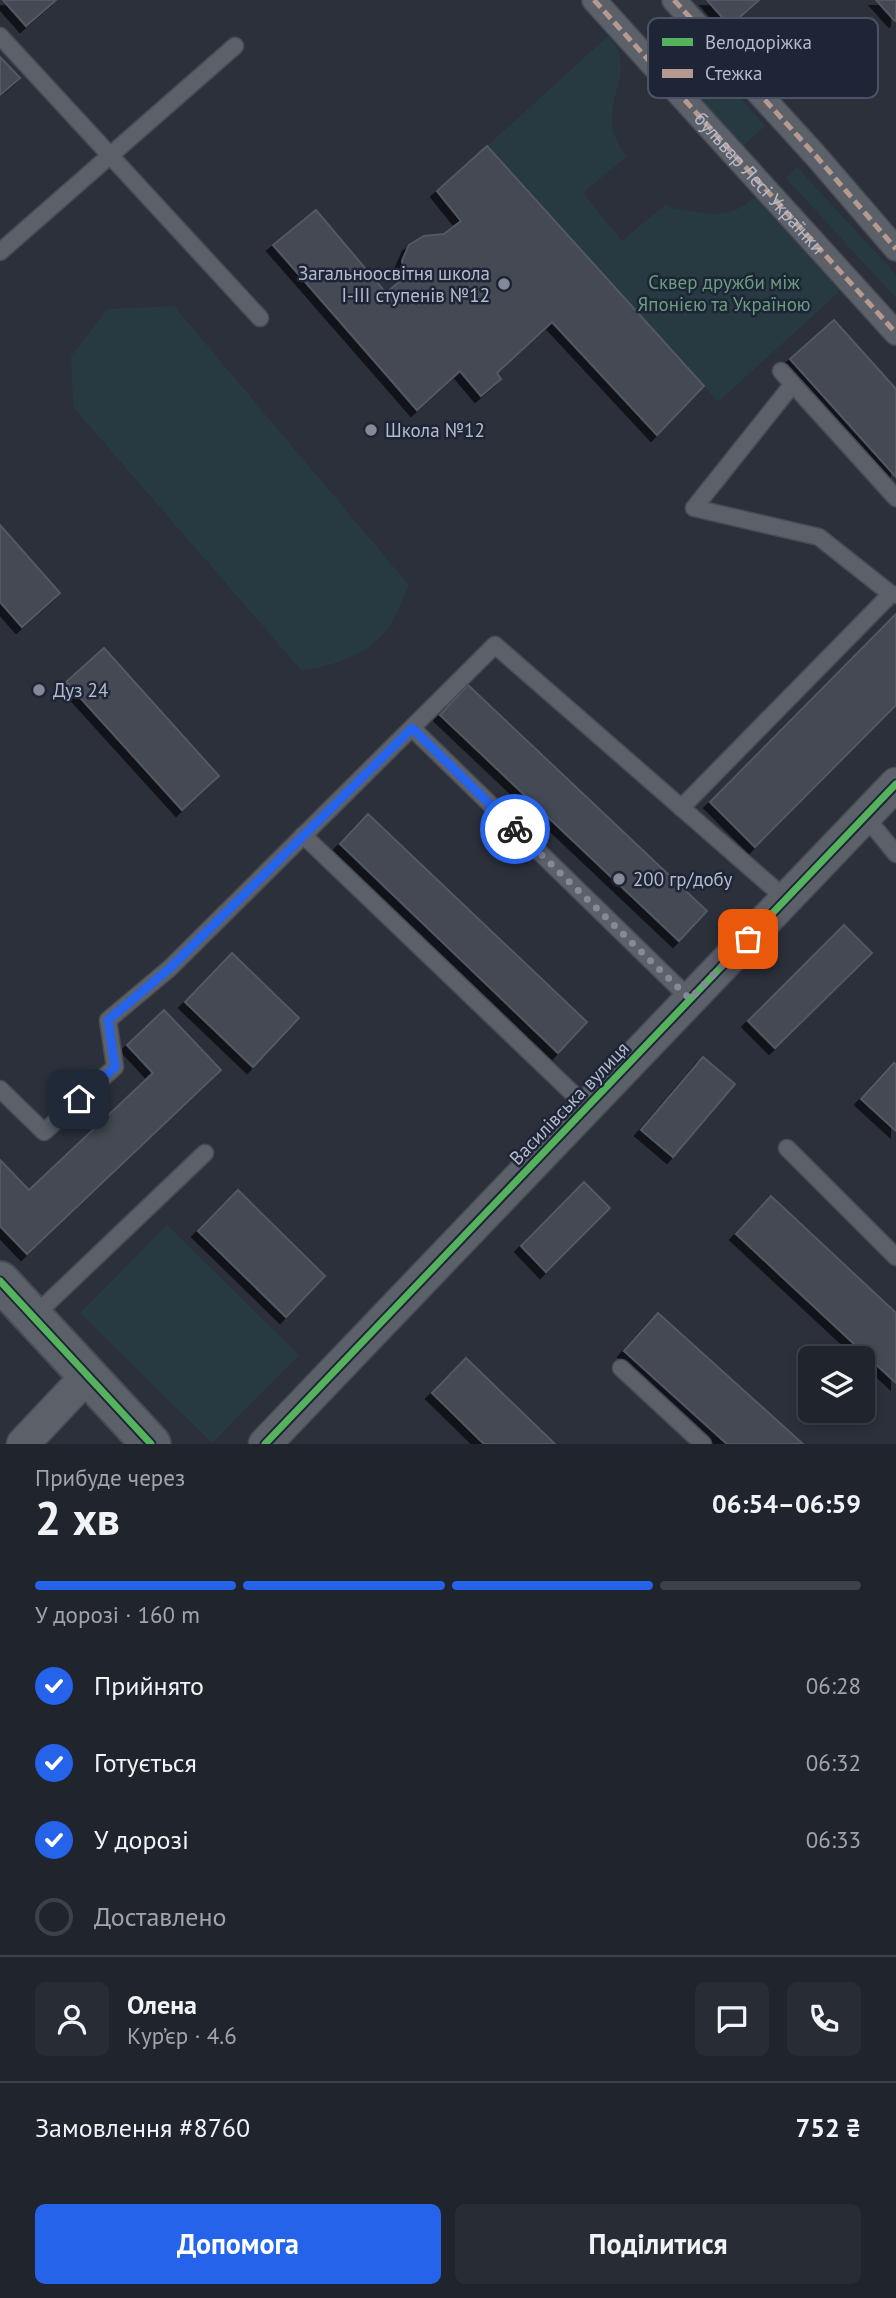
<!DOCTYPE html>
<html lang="uk">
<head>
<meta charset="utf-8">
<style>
  body { margin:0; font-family:"PT Sans",sans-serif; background:#282c34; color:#f1f3f6; height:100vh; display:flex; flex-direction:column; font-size:26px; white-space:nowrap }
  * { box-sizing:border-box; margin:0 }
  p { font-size:23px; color:#a2a4a9 }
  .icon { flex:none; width:38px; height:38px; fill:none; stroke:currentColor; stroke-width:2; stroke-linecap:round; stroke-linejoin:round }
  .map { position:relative; height:1444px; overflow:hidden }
  .sheet { display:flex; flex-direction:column; background:#20242c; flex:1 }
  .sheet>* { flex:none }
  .buttons { position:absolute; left:798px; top:1346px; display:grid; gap:14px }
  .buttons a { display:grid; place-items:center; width:77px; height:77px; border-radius:10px; background:#20242c; box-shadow:0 4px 10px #0003,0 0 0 2px #3d4148; font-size:35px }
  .pin { position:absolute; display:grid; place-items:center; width:60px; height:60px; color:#fff; margin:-30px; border-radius:14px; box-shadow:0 4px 10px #0006 }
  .courier { position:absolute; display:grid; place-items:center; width:70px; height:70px; margin:-35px; border:5px solid #2563eb; border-radius:50%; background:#fff; color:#222; box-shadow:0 2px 9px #0007 }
  .summary em { font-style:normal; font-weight:700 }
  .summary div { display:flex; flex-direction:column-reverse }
  .summary { display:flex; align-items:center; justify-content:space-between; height:119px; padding:0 35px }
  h1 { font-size:46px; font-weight:700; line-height:52px }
  .bar { display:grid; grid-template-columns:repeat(4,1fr); gap:10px 7px; align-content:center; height:84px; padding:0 35px }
  .bar i { height:9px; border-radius:5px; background:#3d4148 }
  .bar .active { background:#2563eb }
  .bar p { grid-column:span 4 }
  .line { display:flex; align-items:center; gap:18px; padding:0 35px; border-top:2px solid #3d4148 }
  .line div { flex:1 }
  .round { display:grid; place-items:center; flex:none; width:74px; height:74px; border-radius:10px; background:#282c34 }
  ol { padding:0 35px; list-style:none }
  li { display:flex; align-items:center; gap:21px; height:77px }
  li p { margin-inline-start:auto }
  li .icon { padding:7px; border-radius:50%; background:#2563eb; color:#fff; stroke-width:4 }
  li:last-child { color:#a2a4a9 }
  li i { width:38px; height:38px; border:4px solid #3d4148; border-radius:50% }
  .button { display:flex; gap:14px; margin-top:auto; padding:14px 35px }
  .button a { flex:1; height:80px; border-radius:10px; background:#2563eb; color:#fff; font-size:28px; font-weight:700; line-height:80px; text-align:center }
  .button a+a { background:#282c34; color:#f1f3f6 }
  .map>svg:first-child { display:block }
  .green { fill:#273a42 }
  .building { fill:#444852; stroke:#535863; stroke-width:2; filter:url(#shadow) }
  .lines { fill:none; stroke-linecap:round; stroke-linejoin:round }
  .service-casing { stroke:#474b54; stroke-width:19 }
  .pedestrian-casing { stroke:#474b54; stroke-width:26 }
  .minor-casing { stroke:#474b54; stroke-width:35 }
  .tertiary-casing { stroke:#474b54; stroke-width:42 }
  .service { stroke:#5c6069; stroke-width:16 }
  .pedestrian { stroke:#5c6069; stroke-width:23 }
  .minor { stroke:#5c6069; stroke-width:32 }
  .tertiary { stroke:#5c6069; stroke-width:38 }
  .quiet { stroke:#b69a8f; stroke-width:5; stroke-dasharray:10 5; stroke-linecap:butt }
  .cycleway-casing { stroke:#1d2537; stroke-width:11 }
  .cycleway { stroke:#56b35d; stroke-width:7 }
  .done { stroke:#858a99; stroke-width:7; stroke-dasharray:0 12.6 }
  .route { stroke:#2563eb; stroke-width:9 }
  .poi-dot { fill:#858a99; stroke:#1d2537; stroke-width:2.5 }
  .labels { text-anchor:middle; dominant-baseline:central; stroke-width:5; stroke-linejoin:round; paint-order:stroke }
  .street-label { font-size:19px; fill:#b5bbcc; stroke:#1d2537 }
  .poi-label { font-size:19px; fill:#b5bbcc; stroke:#1d2537; text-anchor:start }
  .park-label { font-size:19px; fill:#6b9e7d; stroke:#1d2537 }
  .key { fill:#1d2537; stroke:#4b5264; stroke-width:2 }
  .key-label { font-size:19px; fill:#b5bbcc }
</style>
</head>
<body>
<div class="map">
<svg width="896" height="1444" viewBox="0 0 896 1444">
  <defs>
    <filter id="shadow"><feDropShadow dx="-6" dy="6" stdDeviation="0" flood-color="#0009"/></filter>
  </defs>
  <rect width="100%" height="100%" fill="#2b303b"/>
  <g class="green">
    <path d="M608,36C645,76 586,107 627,156L583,193L622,241L666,204L672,208C706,213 727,222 755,197L840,291L718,402L487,146Z"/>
    <path d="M700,55L765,126L739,150L673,77Z"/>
    <path d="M797,167L896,275V298L786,178Z"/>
    <path d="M174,306L409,585C403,598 398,613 390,625C371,654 333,667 301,670L73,407L71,356L108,309Z"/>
    <path d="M167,1225L299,1355L212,1443L80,1313Z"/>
  </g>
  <g class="building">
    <path d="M3,0H56L26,26Z"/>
    <path d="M707,0H759L730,26Z"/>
    <path d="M876,0H896V20L895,21Z"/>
    <path d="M0,57L20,78L0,95Z"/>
    <path d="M487,146L704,386L657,435L552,322L497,373L501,379L481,396L460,371L417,410L273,245L316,210L386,293L406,276L402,261L409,245L424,236L444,234L461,221L437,191Z"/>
    <path d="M834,320L896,389V477L790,359Z"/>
    <path d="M0,525L60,593L22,627L0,602Z"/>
    <path d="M896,614V705L755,847L710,802Z"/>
    <path d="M104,648L219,776L182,810L66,682Z"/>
    <path d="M468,685L707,911L679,941L440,715Z"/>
    <path d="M368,814L587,1022L558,1053L340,844Z"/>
    <path d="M844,925L872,953L775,1048L748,1021Z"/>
    <path d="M232,953L299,1018L253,1067L185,1002Z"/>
    <path d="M164,1010L221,1070L27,1254L0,1226V1160L29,1190L153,1073L127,1045Z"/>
    <path d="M703,1057L735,1084L673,1157L641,1130Z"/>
    <path d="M894,1063L896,1064V1131L861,1099Z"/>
    <path d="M584,1182L610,1208L546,1272L521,1246Z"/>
    <path d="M238,1190L325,1276L286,1317L198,1231Z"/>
    <path d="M771,1196L896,1313V1383L736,1234Z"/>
    <path d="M658,1313L803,1444H727L624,1351Z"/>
    <path d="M466,1358L555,1444H484L432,1393Z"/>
  </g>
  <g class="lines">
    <g class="service-casing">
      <g id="service">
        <path d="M0,36L260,318"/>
        <path d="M0,252L235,46"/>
        <path d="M781,371L896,498"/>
        <path d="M792,385L694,508L819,537L891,594"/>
        <path d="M412,728L690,999"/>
        <path d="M681,808L891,594L896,595"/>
        <path d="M865,816L896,854"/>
        <path d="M303,835L587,1107"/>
        <path d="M0,1089L44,1132L115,1067L108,1020L170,968L495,645L786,899"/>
        <path d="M787,1148L896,1257"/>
        <path d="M33,1317L205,1153"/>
        <path d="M621,1368L703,1444"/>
      </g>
    </g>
    <g class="pedestrian-casing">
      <g id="pedestrian">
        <path id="s1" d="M594,0L896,333"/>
        <path d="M674,0L816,156L896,249"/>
      </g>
    </g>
    <g class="minor-casing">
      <g id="minor">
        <path d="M23,1444L87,1376"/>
        <path d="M265,1444L896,784"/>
      </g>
    </g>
    <g class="tertiary-casing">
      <path id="tertiary" d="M0,1281L151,1444"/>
    </g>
    <use href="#service" class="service"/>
    <use href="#pedestrian" class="pedestrian"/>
    <use href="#minor" class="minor"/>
    <use href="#tertiary" class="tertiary"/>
    <g class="quiet">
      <path d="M594,0L896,333"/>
      <path d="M674,0L816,156L896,249"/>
    </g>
    <g class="cycleway-casing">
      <g id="cycleway">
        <path d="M0,1281L151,1444"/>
        <path d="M265,1444L896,784"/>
      </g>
    </g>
    <use href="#cycleway" class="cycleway"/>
  </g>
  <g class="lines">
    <path class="done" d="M515,829L690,999L748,939"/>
    <path class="route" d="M79,1099L115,1067L108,1020L170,968L412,728L515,829"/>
  </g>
  <g class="poi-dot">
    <circle cx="504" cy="284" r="7"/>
    <circle cx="371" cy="430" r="7"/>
    <circle cx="39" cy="690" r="7"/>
    <circle cx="619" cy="879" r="7"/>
  </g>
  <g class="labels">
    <g class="street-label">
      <text stroke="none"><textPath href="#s1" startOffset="247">бульвар Лесі Українки</textPath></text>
      <text transform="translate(569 1103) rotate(-46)">Василівська вулиця</text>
    </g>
    <g class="poi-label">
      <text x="490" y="273" text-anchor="end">Загальноосвітня школа<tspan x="490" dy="22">І-ІІІ ступенів №12</tspan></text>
      <text x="385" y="430">Школа №12</text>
      <text x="53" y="690">Дуз 24</text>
      <text x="633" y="879">200 гр/добу</text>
    </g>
    <g class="park-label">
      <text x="724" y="282">Сквер дружби між<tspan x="724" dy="22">Японією та Україною</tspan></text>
    </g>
  </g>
  <rect x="648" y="18" width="230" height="80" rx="10" class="key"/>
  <rect x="662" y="38" width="31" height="8" fill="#56b35d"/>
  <rect x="662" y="69" width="31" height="9" fill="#b69a8f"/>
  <g class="key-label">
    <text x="705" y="49">Велодоріжка</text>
    <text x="705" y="80">Стежка</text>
  </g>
</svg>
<div class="buttons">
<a><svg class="icon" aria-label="layers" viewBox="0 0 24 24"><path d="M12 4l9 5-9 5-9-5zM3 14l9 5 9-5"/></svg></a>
</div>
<div class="pin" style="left:748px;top:939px;background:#ea580c"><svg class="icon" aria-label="bag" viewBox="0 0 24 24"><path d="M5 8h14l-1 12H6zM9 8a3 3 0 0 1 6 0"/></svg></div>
<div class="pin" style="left:79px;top:1099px;background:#1f2937"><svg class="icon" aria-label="home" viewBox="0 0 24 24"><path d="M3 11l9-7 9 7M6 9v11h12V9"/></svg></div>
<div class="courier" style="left:515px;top:829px"><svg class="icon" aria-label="bike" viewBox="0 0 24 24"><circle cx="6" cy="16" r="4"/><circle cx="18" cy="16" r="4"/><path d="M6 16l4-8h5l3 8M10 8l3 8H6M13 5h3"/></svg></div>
</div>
<section class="sheet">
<div class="summary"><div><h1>2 хв</h1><p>Прибуде через</p></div><em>06:54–06:59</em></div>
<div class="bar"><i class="active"></i><i class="active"></i><i class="active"></i><i></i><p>У дорозі · 160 m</p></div>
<ol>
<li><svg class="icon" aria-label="check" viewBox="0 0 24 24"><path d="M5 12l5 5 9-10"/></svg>Прийнято<p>06:28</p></li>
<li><svg class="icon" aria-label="check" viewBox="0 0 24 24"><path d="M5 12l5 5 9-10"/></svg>Готується<p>06:32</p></li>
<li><svg class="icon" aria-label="check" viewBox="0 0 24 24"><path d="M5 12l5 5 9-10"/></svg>У дорозі<p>06:33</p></li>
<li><i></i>Доставлено</li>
</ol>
<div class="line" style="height:126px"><a class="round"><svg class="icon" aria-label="person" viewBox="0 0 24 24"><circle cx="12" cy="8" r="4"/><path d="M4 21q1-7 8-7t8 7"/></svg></a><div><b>Олена</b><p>Кур’єр · 4.6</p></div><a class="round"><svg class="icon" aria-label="chat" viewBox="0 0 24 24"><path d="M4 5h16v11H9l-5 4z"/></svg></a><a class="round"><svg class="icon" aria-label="phone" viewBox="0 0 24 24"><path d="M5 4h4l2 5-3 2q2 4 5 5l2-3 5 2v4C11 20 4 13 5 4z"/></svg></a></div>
<div class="line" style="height:91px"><div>Замовлення #8760</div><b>752 ₴</b></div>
<div class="button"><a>Допомога</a><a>Поділитися</a></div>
</section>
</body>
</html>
